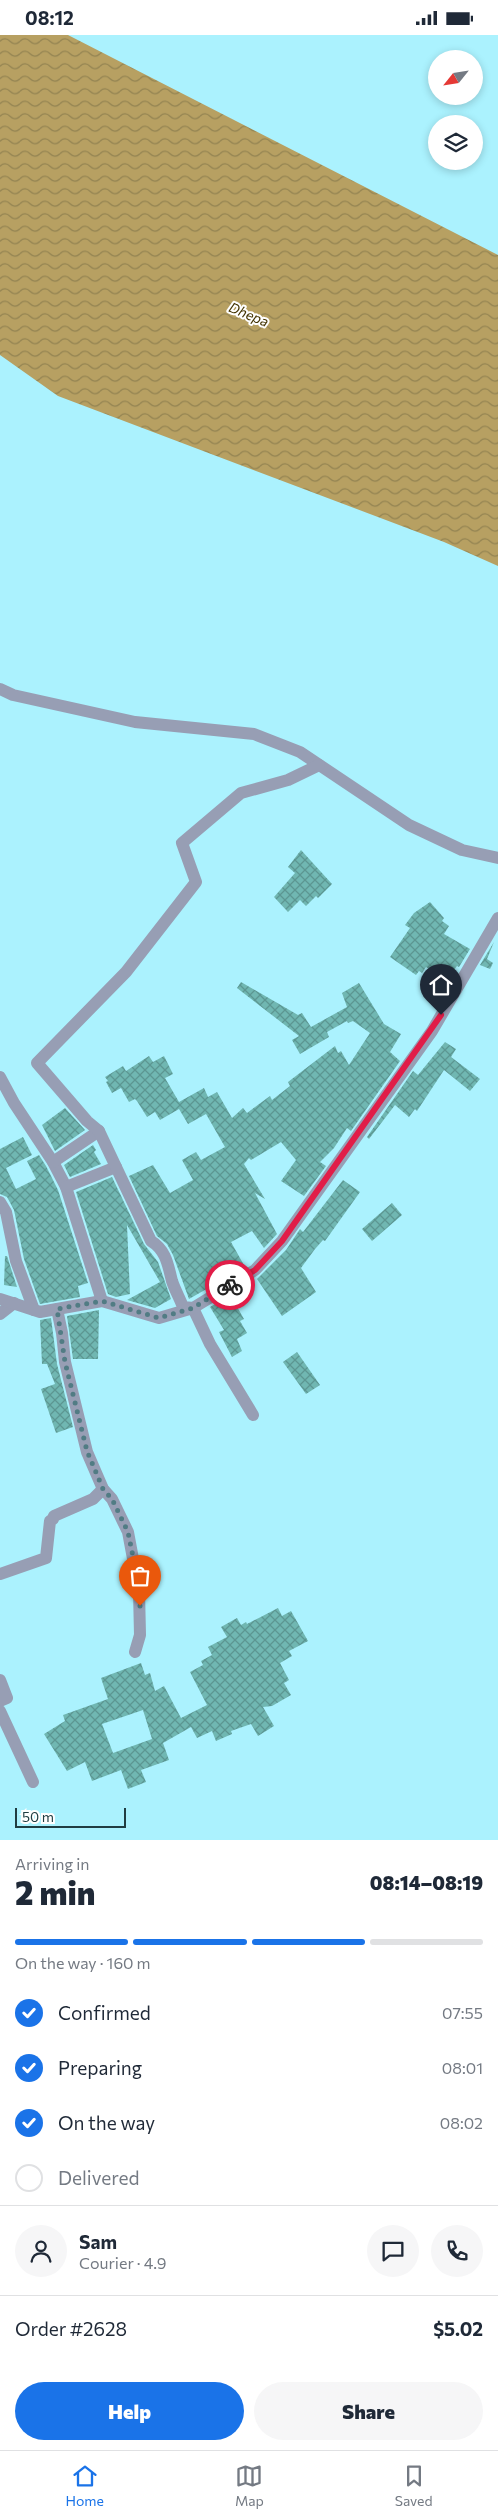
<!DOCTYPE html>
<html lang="en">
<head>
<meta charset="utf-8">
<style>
  body { margin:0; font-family:Commissioner,sans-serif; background:#f6f6f7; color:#1f2937; height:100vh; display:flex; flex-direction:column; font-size:19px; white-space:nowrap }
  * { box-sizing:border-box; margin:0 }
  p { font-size:16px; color:#747a83 }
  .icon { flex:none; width:28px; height:28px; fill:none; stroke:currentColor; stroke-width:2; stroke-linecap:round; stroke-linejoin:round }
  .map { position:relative; height:1805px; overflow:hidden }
  .side { display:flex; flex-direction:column; background:#fff; flex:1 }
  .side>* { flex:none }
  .needle { width:32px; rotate:240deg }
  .tools { position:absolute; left:428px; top:15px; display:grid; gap:10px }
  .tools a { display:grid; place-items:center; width:55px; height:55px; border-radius:50%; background:#fff; box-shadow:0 2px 8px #0003; font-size:25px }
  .scale { position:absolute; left:15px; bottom:12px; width:111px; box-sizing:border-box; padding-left:5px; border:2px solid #203d42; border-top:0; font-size:14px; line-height:18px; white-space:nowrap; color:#203d42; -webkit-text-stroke:4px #fff; paint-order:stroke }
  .pin { position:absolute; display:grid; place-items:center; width:42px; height:42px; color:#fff; margin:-51px -21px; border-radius:50% 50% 50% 0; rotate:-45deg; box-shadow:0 0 5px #0007 }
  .pin .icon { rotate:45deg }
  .courier { position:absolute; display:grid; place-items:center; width:50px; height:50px; margin:-25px; border:4px solid #e11d48; border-radius:50%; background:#fff; color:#222; box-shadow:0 1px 6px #0007 }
  .head em { font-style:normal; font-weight:800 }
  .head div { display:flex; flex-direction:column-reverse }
  .head { display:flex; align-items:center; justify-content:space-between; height:85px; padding:0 15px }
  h1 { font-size:32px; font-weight:800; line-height:38px }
  .bar { display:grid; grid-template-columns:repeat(4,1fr); gap:8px 5px; align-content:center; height:60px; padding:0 15px }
  .bar i { height:6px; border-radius:4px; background:#e0e1e3 }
  .bar .active { background:#1a73e8 }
  .bar p { grid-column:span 4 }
  .line { display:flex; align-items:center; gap:12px; padding:0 15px; border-top:1px solid #e0e1e3 }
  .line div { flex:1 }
  .round { display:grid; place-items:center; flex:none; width:52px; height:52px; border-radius:26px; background:#f6f6f7 }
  ol { padding:0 15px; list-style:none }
  li { display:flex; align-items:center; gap:15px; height:55px }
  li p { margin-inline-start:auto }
  li .icon { padding:5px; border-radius:50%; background:#1a73e8; color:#fff; stroke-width:4 }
  li:last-child { color:#747a83 }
  li i { width:28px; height:28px; border:2px solid #e0e1e3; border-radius:50% }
  .action { display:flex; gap:10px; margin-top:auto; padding:10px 15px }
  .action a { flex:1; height:58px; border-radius:30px; background:#1a73e8; color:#fff; font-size:20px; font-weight:800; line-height:58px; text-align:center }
  .action a+a { background:#f6f6f7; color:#1f2937 }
  .status { display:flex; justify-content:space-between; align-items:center; height:35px; padding:0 25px; background:#fff; direction:ltr }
  .status svg { height:14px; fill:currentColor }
  .dock { display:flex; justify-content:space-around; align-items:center; height:70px; border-top:1px solid #e0e1e3; background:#fff; font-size:14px; color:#747a83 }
  .dock a { display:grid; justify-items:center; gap:2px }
  .dock .active { color:#1a73e8 }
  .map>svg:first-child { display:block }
  .water { fill:url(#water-waves) }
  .building { fill:url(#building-cross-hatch); fill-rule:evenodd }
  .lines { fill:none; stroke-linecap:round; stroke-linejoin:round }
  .minor { stroke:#979eb4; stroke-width:12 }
  .tertiary { stroke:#979eb4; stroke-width:12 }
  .done { stroke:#517c84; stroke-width:5; stroke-dasharray:0 9 }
  .route { stroke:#e11d48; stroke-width:6 }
  .labels { text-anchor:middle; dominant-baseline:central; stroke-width:4; stroke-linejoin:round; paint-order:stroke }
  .water-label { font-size:14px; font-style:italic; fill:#433300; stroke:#fff }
</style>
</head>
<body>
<div class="status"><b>08:12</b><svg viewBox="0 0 49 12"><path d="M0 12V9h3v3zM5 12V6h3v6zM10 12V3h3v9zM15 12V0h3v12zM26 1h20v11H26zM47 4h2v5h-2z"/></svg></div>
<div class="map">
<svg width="498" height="1805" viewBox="0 0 498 1805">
  <defs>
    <pattern id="water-waves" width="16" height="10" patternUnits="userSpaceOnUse" patternTransform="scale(1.25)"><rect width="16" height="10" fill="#b7a062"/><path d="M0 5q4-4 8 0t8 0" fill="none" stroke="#948452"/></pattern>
    <pattern id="building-cross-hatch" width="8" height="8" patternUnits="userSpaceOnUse" patternTransform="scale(1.25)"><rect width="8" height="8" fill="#70b7b2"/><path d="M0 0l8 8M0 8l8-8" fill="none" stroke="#5c9692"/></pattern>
  </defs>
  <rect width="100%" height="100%" fill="#abf2fe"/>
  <path class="water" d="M0,0H68L498,220V531L444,507L58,361L0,320Z"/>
  <g class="building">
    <path d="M301,815L332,849L318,863L316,861L306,871L300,865L288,877L274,862L295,838L288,832Z"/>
    <path d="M430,867L444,883L442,886L449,891L444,899L470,914L459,932L457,931L449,941L437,933L434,937L426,932L422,938L419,936L416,940L390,922L410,893L405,890L414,878Z"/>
    <path d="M494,907L487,924L493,928L490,934L480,930Z"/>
    <path d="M241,947L298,980L302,978L311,992L347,972L342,958L359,948L384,989L401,999L390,1017L400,1026L351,1096L347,1093L334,1113L320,1127L326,1131L304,1161L281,1146L296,1125L281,1107L251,1125L249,1123L244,1129L265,1164L255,1158L277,1199L264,1213L252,1196L231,1207L245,1232L189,1264L173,1220L167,1209L157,1201L129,1141L153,1130L170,1158L193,1145L182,1125L196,1117L201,1125L225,1112L206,1079L188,1089L179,1074L160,1085L155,1077L147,1082L137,1066L135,1064L129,1067L121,1053L112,1058L106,1047L108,1046L105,1042L123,1031L126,1036L149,1021L153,1027L164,1021L173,1039L165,1043L179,1067L204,1053L208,1062L217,1057L232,1083L243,1073L247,1078L270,1061L272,1065L290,1051L288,1047L335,1011L338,1018L341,1016L349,1030L370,998L353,986L348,988L347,986L327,997L329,1002L300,1019L292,1005L299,1001L237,953Z"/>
    <path d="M445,1007L456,1014L451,1022L480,1044L470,1056L444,1035L417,1076L415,1074L409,1082L395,1070L369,1104L367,1102L413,1036L418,1040Z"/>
    <path d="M65,1073L85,1095L55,1116L42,1090Z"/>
    <path d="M23,1102L32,1120L6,1133L16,1154L36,1144L27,1126L39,1120L46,1131L58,1155L88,1248L78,1251L80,1262L40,1269L24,1224L14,1175L7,1162L0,1159V1114Z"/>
    <path d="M93,1110L96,1115L94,1117L101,1129L70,1142L64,1130Z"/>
    <path d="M112,1142L144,1209L158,1227L171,1264L155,1273L127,1265L160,1247L127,1190L130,1259L116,1262L108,1259L76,1157Z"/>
    <path d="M343,1145L360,1157L325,1206L323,1205L315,1214L301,1233L316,1257L282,1281L257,1244L286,1215L300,1194L303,1197Z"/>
    <path d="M392,1168L402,1180L372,1206L362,1194Z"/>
    <path d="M5,1221H7L17,1252L4,1250Z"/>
    <path d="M227,1262L233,1272L236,1270L244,1284L240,1286L247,1298L237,1304L242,1316L232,1322L219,1297L224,1295L210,1272Z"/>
    <path d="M99,1275L98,1324H73L67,1281Z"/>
    <path d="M51,1283L57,1329L73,1392L56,1398L41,1354L55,1349L47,1329H42L40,1285Z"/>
    <path d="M297,1317L320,1350L306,1359L283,1327Z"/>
    <path d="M278,1573L282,1581L291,1576L308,1606L289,1616L292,1621L280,1628L289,1645L284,1648L291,1660L272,1671L263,1672L274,1691L258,1701L251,1689L231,1696L232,1699L216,1706L212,1696L197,1703L191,1692L163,1708L169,1725L141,1735L146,1747L128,1754L121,1735L92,1746L85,1727L67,1736L44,1699L65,1686L63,1680L108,1664L101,1643L141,1628L145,1640L150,1638L155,1656L164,1651L181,1683L207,1670L190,1637L203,1630L201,1626L212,1620L208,1612L227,1602L221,1592L237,1583L241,1590L246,1587L247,1589ZM143,1675L152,1704L113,1718L102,1689Z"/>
  </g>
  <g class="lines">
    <g class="minor">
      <path d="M0,654L13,660L135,687L254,699L300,717L409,790L462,815L498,823"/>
      <path d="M0,1042L14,1068L53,1127L66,1152L102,1266"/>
      <path d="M53,1127L99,1096"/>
      <path d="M66,1152L116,1132"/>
      <path d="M0,1167L6,1177L16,1226L34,1275"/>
      <path d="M57,1274L62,1298L65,1327L87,1417L103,1454L112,1464L128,1497L139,1556L140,1600L135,1617"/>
      <path d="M0,1279L14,1268"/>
      <path d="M253,1380L210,1309L193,1273L183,1272C180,1264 175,1255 172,1246C168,1230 166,1215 151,1206L99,1096L87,1086L37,1028L126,937L196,847L182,808L241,758L288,745L319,730"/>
      <path d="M0,1539L46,1523L50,1486L53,1484L54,1481L93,1464L103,1454"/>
      <path d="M0,1645L7,1663L0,1666"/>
      <path d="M0,1676L33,1747"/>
    </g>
    <path class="tertiary" d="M0,1264L40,1277L102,1266L159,1283L193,1273L255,1235L282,1206L432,996L498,883"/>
  </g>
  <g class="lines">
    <path class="done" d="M140,1571V1556L128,1497L112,1464L103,1454L87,1416L65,1327L57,1274L102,1266L159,1283L193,1273L230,1250"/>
    <path class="route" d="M230,1250L255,1235L282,1206L441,980"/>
  </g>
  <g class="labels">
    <g class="water-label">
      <text transform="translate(249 279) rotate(23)">Dhepa</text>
    </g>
  </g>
</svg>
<div class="tools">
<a><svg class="needle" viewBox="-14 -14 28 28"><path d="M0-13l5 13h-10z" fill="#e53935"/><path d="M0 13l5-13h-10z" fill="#747a83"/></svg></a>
<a><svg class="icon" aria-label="layers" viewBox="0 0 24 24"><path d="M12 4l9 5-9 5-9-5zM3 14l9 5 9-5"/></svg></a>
</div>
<div class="scale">50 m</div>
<div class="pin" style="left:140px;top:1571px;background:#ea580c"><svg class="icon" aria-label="bag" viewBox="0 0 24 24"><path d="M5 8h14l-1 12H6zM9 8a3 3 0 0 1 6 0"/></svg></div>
<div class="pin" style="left:441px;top:980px;background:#1f2937"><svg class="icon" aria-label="home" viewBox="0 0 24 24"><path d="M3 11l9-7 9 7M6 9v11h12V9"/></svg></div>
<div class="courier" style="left:230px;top:1250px"><svg class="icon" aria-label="bike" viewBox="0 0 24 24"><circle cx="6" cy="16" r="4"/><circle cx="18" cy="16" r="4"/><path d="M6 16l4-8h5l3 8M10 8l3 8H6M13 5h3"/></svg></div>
</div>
<section class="side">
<div class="head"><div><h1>2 min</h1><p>Arriving in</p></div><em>08:14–08:19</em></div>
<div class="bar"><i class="active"></i><i class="active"></i><i class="active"></i><i></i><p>On the way · 160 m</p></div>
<ol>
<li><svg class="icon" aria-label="check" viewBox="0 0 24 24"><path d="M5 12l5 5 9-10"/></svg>Confirmed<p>07:55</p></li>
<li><svg class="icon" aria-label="check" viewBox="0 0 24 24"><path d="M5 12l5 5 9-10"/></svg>Preparing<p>08:01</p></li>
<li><svg class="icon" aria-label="check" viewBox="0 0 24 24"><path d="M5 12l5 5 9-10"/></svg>On the way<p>08:02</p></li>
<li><i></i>Delivered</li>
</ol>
<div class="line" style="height:90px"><a class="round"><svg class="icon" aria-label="person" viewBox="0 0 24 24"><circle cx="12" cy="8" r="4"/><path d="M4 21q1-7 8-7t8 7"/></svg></a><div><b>Sam</b><p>Courier · 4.9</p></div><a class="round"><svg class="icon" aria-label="chat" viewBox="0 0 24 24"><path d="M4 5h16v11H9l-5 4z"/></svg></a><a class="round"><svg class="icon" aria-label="phone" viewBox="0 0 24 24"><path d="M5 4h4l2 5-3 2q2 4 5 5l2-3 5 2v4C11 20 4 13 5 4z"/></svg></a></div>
<div class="line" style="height:65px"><div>Order #2628</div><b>$5.02</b></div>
<div class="action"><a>Help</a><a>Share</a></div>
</section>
<nav class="dock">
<a class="active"><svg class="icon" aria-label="home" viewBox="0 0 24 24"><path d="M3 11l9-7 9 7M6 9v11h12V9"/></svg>Home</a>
<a><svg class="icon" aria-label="map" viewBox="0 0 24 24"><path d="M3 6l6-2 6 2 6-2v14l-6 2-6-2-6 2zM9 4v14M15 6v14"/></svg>Map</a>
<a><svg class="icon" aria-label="saved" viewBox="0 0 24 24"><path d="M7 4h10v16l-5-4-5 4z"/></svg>Saved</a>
</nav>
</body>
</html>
